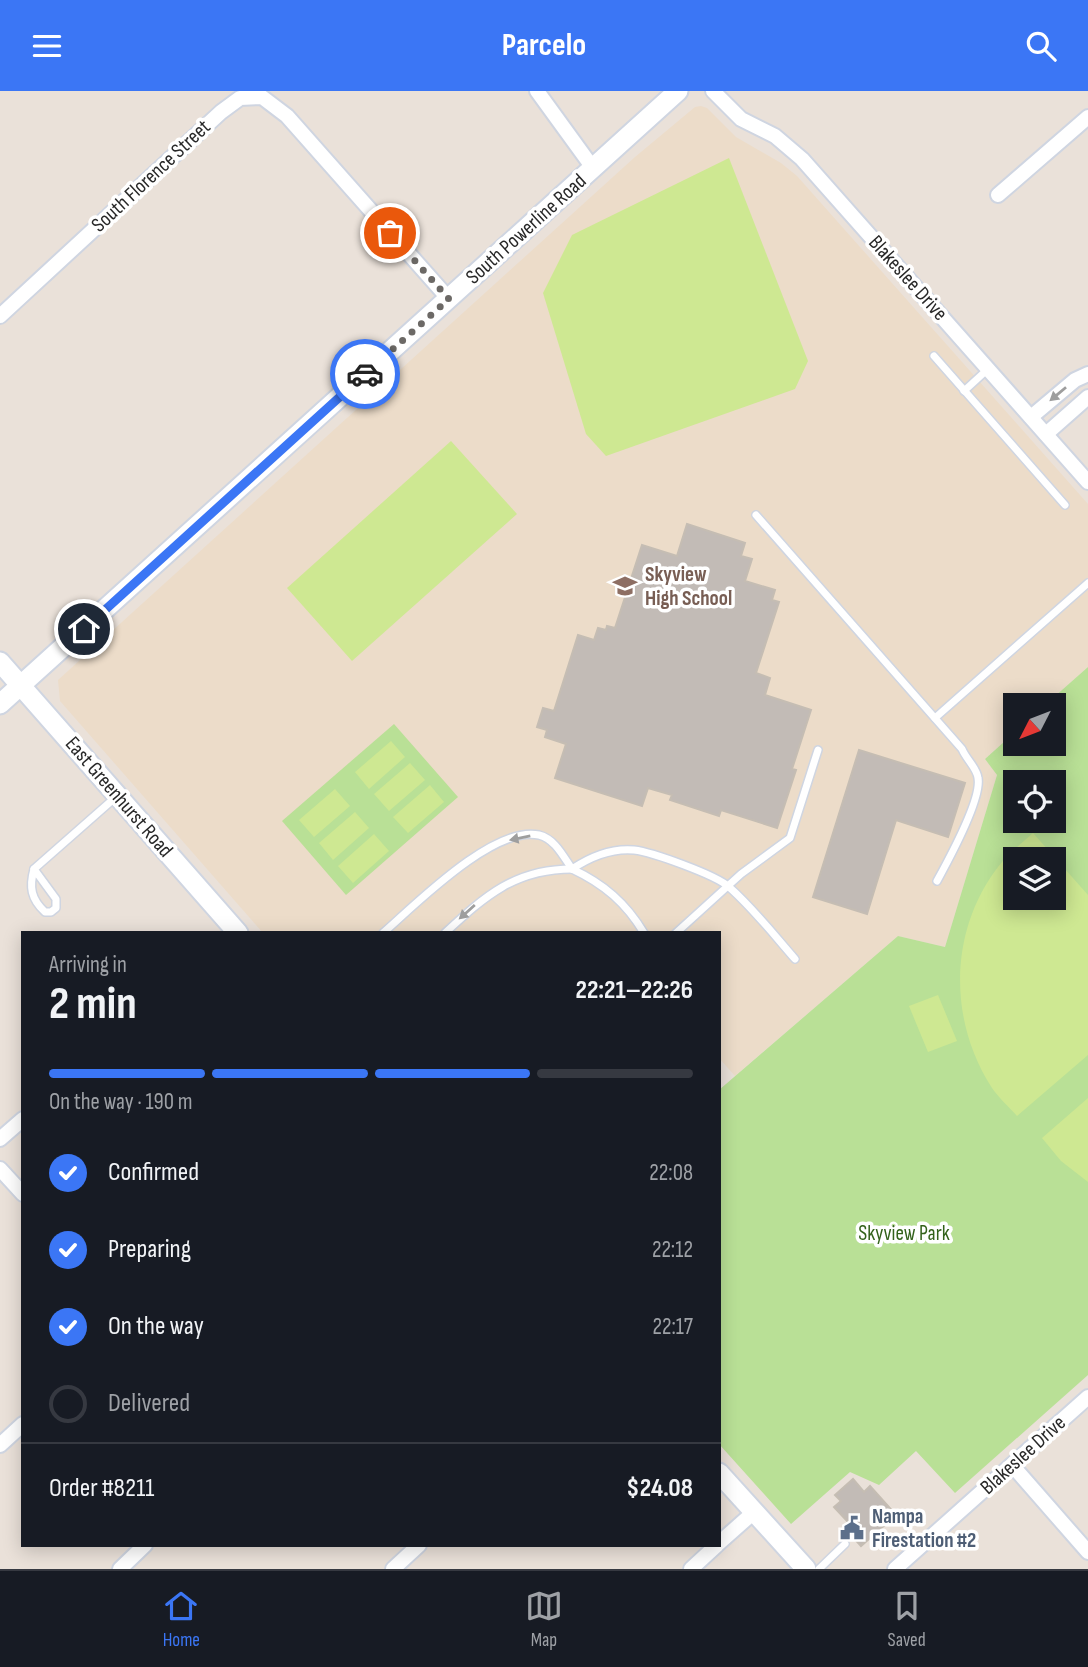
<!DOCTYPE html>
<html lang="en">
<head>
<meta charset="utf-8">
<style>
  body { margin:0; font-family:"Sofia Sans Condensed",sans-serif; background:#242831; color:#f1f3f6; height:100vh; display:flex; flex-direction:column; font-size:26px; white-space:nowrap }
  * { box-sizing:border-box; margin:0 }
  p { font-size:23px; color:#9ea1a6 }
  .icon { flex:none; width:38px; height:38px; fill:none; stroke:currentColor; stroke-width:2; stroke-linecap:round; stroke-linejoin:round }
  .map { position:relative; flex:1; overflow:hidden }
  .sheet { position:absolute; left:21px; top:840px; width:700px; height:616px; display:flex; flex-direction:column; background:#171b24; border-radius:0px; box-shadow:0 4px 18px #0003 }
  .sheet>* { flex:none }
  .needle { width:46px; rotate:228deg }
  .tools { position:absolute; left:1003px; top:602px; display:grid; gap:14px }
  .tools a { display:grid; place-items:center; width:63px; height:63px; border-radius:0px; background:#171b24; box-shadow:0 4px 18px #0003; font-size:35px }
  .pin { position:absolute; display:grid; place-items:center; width:60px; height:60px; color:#fff; margin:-30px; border:4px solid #fff; border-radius:50%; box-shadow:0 2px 7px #0007 }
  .courier { position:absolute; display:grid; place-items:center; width:70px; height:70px; margin:-35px; border:5px solid #3b76f5; border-radius:50%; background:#fff; color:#222; box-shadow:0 2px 9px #0007 }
  .overview em { font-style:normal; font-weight:700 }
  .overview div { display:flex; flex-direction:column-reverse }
  .overview { display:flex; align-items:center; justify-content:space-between; height:119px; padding:0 28px }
  h1 { font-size:46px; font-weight:700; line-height:52px }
  .bar { display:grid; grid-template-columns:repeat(4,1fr); gap:10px 7px; align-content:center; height:84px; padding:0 28px }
  .bar i { height:9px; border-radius:5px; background:#363941 }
  .bar .current { background:#3b76f5 }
  .bar p { grid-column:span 4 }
  .line { display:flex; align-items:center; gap:18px; padding:0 28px; border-top:2px solid #363941 }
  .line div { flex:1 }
  ol { padding:0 28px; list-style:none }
  li { display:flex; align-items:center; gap:21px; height:77px }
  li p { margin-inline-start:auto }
  li .icon { padding:7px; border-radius:50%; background:#3b76f5; color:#fff; stroke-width:4 }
  li:last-child { color:#9ea1a6 }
  li i { width:38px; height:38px; border:4px solid #363941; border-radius:50% }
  header { display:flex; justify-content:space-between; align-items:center; height:91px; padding:0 28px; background:#3b76f5; color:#fff; font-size:32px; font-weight:700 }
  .tab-bar { display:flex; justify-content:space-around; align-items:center; height:98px; border-top:2px solid #363941; background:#171b24; font-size:19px; color:#9ea1a6 }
  .tab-bar a { display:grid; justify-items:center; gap:4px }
  .tab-bar .current { color:#3b76f5 }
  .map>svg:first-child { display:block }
  .education { fill:#ecdcc9 }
  .green { fill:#b9e096; fill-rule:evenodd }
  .pitch { fill:#cee892; fill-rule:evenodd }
  .building { fill:#c2bbb6; stroke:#c5bdb3; stroke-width:2 }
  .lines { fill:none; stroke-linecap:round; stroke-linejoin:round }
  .lane-casing { stroke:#cfd5e1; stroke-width:10 }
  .street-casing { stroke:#cfd5e1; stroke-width:18 }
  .secondary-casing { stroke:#cfd5e1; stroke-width:23 }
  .lane { stroke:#fff; stroke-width:7 }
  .street { stroke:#fff; stroke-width:14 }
  .secondary { stroke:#fff; stroke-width:19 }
  .oneway { fill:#9e9e9e }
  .done { stroke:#6c6966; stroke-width:7; stroke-dasharray:0 12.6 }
  .route { stroke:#3b76f5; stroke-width:9 }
  .labels { text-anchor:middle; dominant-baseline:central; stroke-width:7; stroke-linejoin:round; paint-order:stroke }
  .street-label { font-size:21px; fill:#282828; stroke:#fff }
  .education-label { font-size:21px; font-weight:bold; fill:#785e54; stroke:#fff; text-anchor:start }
  .park-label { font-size:21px; fill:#33621b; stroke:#fff }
  .service-label { font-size:21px; font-weight:bold; fill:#4e5e75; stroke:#fff; text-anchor:start }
</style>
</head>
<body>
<header><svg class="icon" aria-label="menu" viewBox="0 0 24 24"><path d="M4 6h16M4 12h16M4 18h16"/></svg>Parcelo<svg class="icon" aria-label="search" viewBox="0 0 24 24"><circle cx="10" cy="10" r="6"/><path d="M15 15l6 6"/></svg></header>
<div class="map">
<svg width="1088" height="1478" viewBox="0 0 1088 1478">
  <rect width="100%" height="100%" fill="#eae1d9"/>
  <path class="education" d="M701,15L707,17L736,46L781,72L797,85L1088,413V576L1045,614H1015V641L985,668L997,684L945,856L898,845L735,985L719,967V842H263L60,610L58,589L635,66L695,16Z"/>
  <g class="green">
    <path d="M1088,576V1284L955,1402L916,1360L879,1394L850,1381L791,1433L719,1353V999L898,845L945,856L997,684L985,668L1015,641V653H1054V614H1045ZM1015,691H1054V730H1015ZM1015,768H1054V807H1015Z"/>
    <path d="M394,633L458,706L346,804L282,730Z"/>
  </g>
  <g class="pitch">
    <path d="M729,67L808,270L795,298L606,365L586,343L543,202L572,144Z"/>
    <path d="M451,350L517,423L352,570L287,497Z"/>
    <path d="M391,650L405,666L369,698L355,681Z"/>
    <path d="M410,672L425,689L389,720L374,703Z"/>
    <path d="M430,694L444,711L408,742L393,726Z"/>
    <path d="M335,698L350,715L314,746L299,729Z"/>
    <path d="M355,721L369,737L333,769L319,752Z"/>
    <path d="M1033,742L1088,804V964L1017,1025C1009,1016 999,1007 992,997C948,929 949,840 998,776C1008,763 1021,753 1033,742ZM1054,768V807H1015V768Z"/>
    <path d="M374,743L389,760L353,792L338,775Z"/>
    <path d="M938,904L957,950L928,961L909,915Z"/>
    <path d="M1088,1007V1091L1061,1070L1042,1047Z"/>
  </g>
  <g class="building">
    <path d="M687,433L745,452L741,465L752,468L745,490L775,499L772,509L779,511L756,582L770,587L765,604L811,619L792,678L796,679L777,737L721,719L719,725L670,709L672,704L648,697L642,715L555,687L566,653L545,646L547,639L537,636L543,617L554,620L578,544L594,549L598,537L606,539L607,535L615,537L642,454L677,465Z"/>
    <path d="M859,659L965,692L948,746L896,729L867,823L813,806Z"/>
    <path d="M853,1388L864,1401L870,1395L896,1424L861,1455L844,1436L849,1432L834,1416L841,1410L835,1404Z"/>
  </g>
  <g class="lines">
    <g class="lane-casing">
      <g id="lane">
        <path d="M934,265L1065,414"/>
        <path d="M964,300L988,278"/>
        <path d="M756,424L962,658C966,668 977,677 978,687C982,708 948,770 937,790"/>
        <path d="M935,627L1088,492"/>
        <path d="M34,778L117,705"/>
        <path d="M34,778L56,808V817L51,821H45C31,808 29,796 34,778Z"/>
        <path d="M383,842C415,814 494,734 539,744C555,748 563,765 572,778"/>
        <path d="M445,842C485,805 515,778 572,778"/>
        <path d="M644,842C626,812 604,793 572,778C590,766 612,757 634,759C652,761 716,784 729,796C753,817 774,844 795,868"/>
        <path d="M676,842L741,783L790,747L818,659"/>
        <path d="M819,1478L845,1453"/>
      </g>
    </g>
    <g class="street-casing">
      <g id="street">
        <path d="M537,0L593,77"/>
        <path d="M713,0L741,28L775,45L802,68L1088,391"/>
        <path d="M998,104L1088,26"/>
        <path d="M0,225L221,21L240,7L262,6L287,25L449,208"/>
        <path d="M1031,326L1075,289L1088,283"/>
        <path d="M1046,343L1088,306"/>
        <path d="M0,1048L23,1028"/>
        <path d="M0,1078L23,1103"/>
        <path d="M0,1354L23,1333"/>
        <path d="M1012,1374L1088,1461"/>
        <path d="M719,1452L754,1421"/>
        <path d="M120,1478L145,1454"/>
        <path d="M393,1478L419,1454"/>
        <path d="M691,1478L717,1454"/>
        <path d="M895,1478L1088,1306"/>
      </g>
    </g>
    <g class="secondary-casing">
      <g id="secondary">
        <path d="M0,571L238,842"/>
        <path d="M0,613L678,0"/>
        <path d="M719,1382L806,1478"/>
      </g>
    </g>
    <use href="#lane" class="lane"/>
    <use href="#street" class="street"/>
    <use href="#secondary" class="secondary"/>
  </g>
  <defs><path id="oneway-solid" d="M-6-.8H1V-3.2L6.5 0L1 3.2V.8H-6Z" transform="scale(1.75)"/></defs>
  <g class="oneway">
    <use href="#oneway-solid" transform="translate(1058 303) rotate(140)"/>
    <use href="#oneway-solid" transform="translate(520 747) rotate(169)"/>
    <use href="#oneway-solid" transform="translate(467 821) rotate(138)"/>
  </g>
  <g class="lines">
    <path class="done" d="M365,283L449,208L390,142"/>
    <path class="route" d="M84,538L365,283"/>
  </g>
  <defs>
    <g id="school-bare" transform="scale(1.89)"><path d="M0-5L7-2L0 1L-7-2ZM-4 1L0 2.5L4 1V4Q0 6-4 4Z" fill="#8d6e63" stroke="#fff" stroke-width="2.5" paint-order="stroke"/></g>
    <g id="civic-bare" transform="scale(1.89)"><path d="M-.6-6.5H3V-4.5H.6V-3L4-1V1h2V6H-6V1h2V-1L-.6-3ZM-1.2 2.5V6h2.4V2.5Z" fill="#5c6f8a" stroke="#fff" stroke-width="2.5" paint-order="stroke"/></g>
  </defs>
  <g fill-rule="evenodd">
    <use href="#school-bare" x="625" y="495"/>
    <use href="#civic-bare" x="852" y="1437"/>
  </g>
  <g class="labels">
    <g class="street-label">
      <text transform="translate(151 85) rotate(-43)">South Florence Street</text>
      <text transform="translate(526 138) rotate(-42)">South Powerline Road</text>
      <text transform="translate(908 187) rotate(48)">Blakeslee Drive</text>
      <text transform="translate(119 706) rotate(49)">East Greenhurst Road</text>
      <text transform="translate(1023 1364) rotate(-42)">Blakeslee Drive</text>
    </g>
    <g class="education-label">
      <text x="645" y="483">Skyview<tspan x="645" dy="24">High School</tspan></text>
    </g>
    <g class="park-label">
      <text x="904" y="1142">Skyview Park</text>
    </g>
    <g class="service-label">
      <text x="872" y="1425">Nampa<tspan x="872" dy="24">Firestation #2</tspan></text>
    </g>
  </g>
</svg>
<div class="tools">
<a><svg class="needle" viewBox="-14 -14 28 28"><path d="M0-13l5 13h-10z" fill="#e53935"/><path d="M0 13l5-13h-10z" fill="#9ea1a6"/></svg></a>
<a><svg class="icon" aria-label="locate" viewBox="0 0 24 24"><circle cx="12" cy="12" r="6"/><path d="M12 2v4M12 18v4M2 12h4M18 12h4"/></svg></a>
<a><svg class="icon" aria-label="layers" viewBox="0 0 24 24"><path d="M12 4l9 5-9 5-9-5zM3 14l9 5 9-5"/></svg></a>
</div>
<div class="pin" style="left:390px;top:142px;background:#ea580c"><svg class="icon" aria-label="bag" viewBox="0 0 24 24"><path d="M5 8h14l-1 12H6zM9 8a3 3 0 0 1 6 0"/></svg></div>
<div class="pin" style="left:84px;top:538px;background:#1f2937"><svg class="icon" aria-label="home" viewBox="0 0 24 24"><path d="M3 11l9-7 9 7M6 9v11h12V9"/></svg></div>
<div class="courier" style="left:365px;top:283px"><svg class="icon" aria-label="car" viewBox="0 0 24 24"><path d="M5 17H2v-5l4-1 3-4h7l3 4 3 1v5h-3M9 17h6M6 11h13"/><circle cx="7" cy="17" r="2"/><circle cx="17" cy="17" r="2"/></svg></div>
<section class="sheet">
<div class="overview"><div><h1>2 min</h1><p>Arriving in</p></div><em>22:21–22:26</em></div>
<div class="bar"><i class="current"></i><i class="current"></i><i class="current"></i><i></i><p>On the way · 190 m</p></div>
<ol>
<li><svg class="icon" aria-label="check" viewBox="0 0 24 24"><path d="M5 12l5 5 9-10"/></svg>Confirmed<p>22:08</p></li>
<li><svg class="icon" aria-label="check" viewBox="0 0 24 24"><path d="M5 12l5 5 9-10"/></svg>Preparing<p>22:12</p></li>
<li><svg class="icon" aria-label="check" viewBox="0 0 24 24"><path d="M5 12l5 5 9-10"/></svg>On the way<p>22:17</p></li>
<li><i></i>Delivered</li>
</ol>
<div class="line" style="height:91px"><div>Order #8211</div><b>$24.08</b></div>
</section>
</div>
<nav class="tab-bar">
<a class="current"><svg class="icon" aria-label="home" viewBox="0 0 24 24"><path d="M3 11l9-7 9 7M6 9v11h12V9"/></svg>Home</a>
<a><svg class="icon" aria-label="map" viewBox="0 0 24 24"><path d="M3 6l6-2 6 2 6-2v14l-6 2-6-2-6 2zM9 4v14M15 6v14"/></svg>Map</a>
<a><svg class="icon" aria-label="saved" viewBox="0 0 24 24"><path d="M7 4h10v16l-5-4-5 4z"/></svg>Saved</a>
</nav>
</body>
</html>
